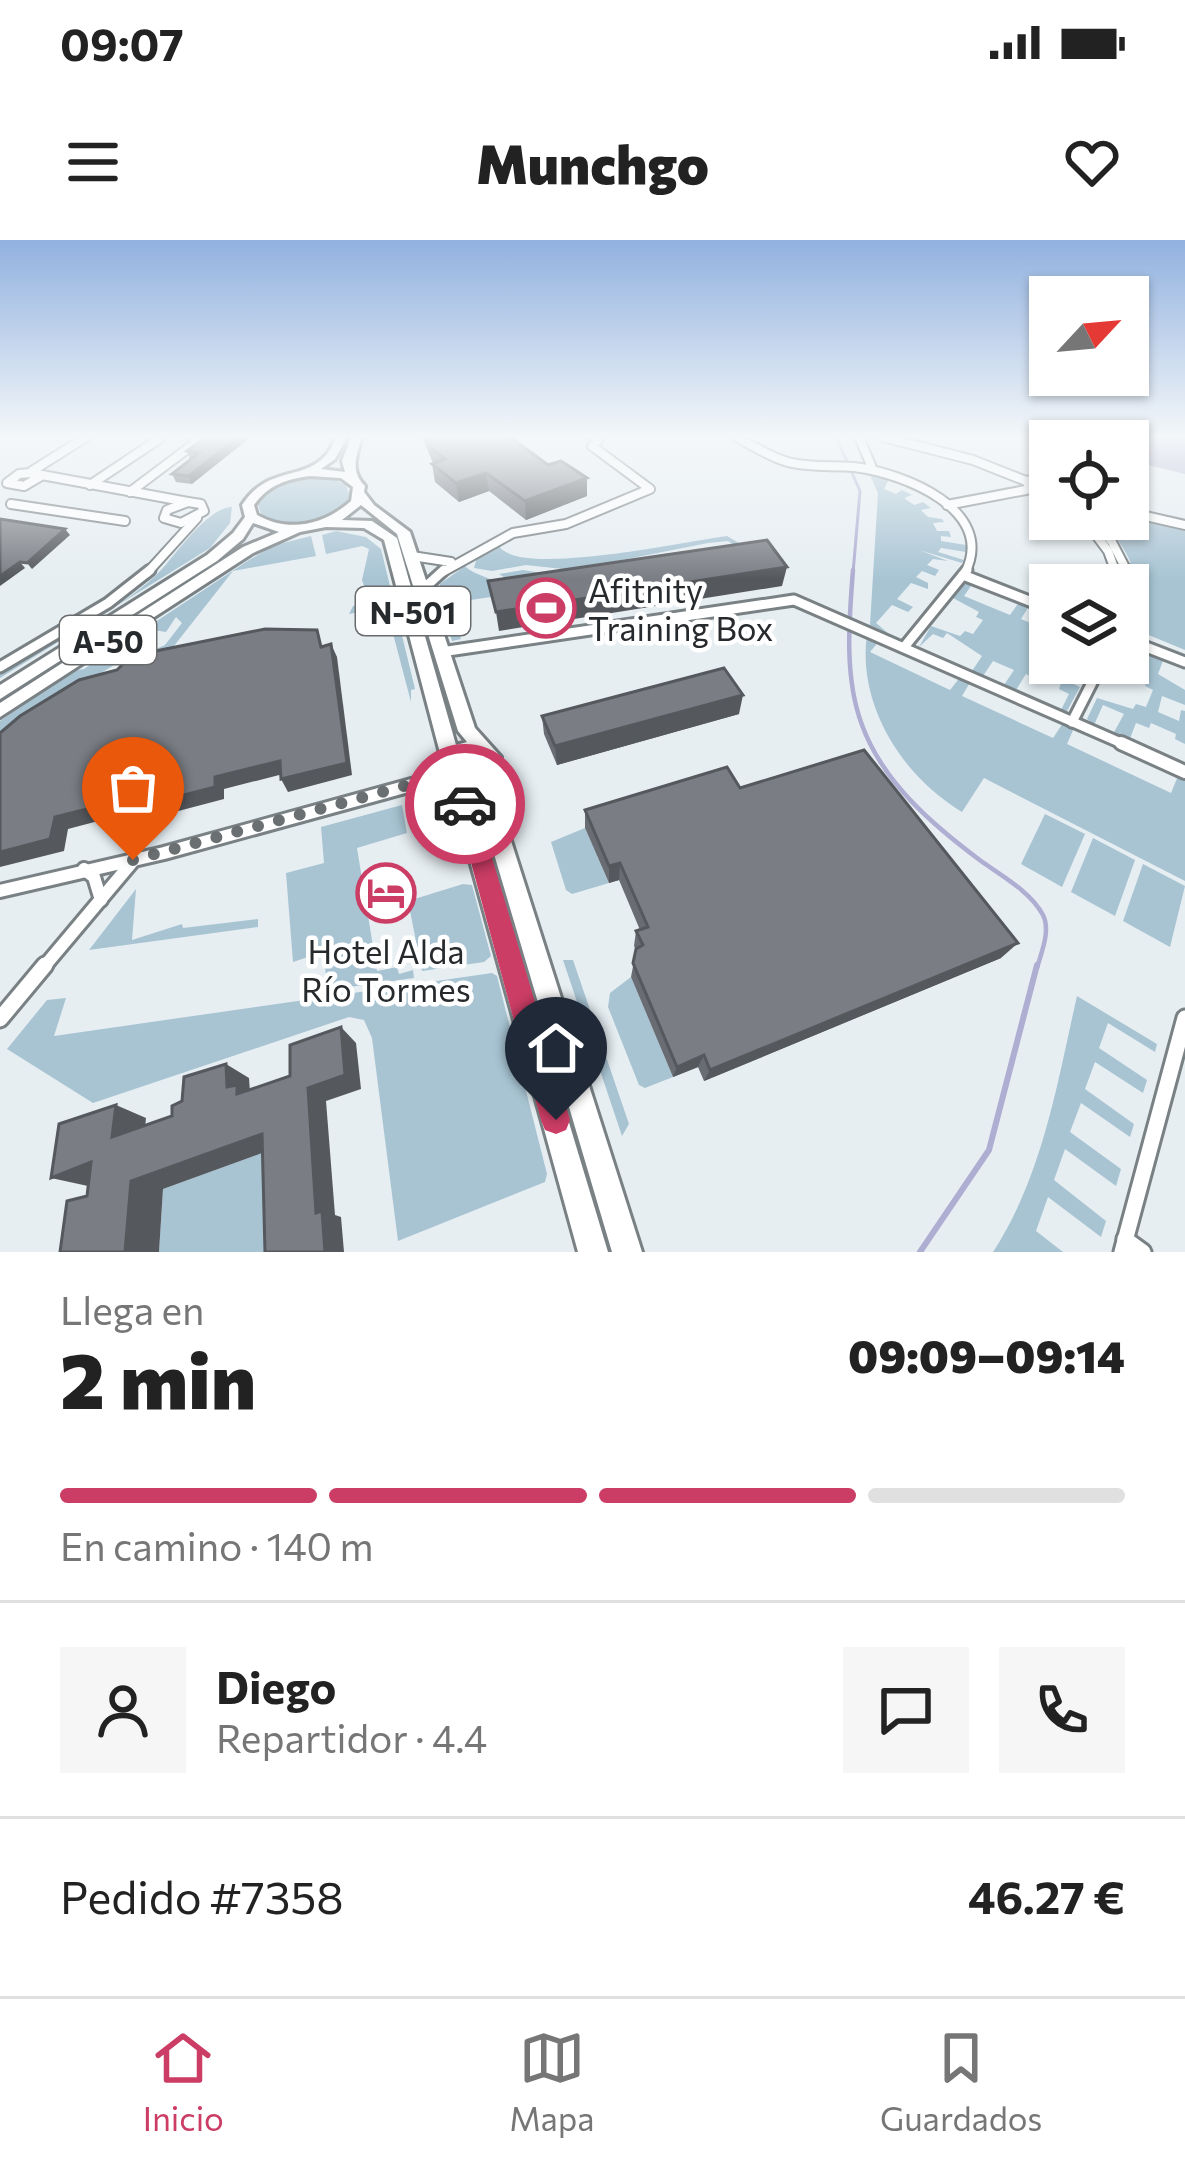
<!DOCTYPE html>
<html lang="es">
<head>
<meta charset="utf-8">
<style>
  body { margin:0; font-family:Commissioner,sans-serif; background:#f6f6f6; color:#222; height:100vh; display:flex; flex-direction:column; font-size:45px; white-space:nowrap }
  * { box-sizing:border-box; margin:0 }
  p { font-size:39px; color:#767676 }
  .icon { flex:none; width:66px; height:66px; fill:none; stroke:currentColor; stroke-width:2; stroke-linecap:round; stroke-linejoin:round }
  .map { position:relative; height:1012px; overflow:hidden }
  .drawer { display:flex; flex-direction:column; background:#fff; flex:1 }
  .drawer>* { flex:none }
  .needle { width:78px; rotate:64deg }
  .buttons { position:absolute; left:1029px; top:36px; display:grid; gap:24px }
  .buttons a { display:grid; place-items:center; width:120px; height:120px; border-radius:0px; background:#fff; box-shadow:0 3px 9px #0004; font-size:60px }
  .pin { position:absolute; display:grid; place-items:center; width:102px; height:102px; color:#fff; margin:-123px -51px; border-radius:50% 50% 50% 0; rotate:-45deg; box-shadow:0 0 12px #0007 }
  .pin .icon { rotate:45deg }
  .courier { position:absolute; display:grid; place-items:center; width:120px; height:120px; margin:-60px; border:9px solid #cb3d65; border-radius:50%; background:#fff; color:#222; box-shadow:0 3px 15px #0007 }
  .headline em { font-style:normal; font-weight:800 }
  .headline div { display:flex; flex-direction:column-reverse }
  .headline { display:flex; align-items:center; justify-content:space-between; height:204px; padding:0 60px }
  h1 { font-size:78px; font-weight:800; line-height:90px }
  .bar { display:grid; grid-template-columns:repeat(4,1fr); gap:18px 12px; align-content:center; height:144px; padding:0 60px }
  .bar i { height:15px; border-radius:9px; background:#e0e0e0 }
  .bar .current { background:#cb3d65 }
  .bar p { grid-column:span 4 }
  .line { display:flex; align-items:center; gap:30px; padding:0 60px; border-top:3px solid #e0e0e0 }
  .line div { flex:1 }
  .round { display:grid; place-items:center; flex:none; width:126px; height:126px; border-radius:0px; background:#f6f6f6 }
  .status { display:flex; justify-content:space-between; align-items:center; height:84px; padding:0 60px; background:#fff; direction:ltr }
  .status svg { height:33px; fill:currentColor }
  header { display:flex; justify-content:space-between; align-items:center; height:156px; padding:0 60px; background:#fff; font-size:54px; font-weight:800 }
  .tab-bar { display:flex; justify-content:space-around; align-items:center; height:168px; border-top:3px solid #e0e0e0; background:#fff; font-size:33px; color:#767676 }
  .tab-bar a { display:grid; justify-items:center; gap:6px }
  .tab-bar .current { color:#cb3d65 }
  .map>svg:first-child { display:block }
  .green { fill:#a8c4d3 }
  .water { fill:#aeadd2 }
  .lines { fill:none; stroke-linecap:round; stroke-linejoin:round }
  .stream-far2 { stroke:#aeadd2; stroke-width:3 }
  .stream-far1 { stroke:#aeadd2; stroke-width:4.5 }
  .stream { stroke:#aeadd2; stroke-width:6 }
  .street-far3-casing { stroke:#798184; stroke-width:12 }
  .street-far2-casing { stroke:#798184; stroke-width:15 }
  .street-far1-casing { stroke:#798184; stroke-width:18 }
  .street-casing { stroke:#798184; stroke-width:21 }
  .highway-casing { stroke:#798184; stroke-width:6 }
  .street-far3 { stroke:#fff; stroke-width:8 }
  .street-far2 { stroke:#fff; stroke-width:9 }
  .street-far1 { stroke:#fff; stroke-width:12 }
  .street { stroke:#fff; stroke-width:15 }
  .highway { fill:#fff; fill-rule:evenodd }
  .wall { fill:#696c72 }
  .shaded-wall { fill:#55585c }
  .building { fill:#7a7e84; stroke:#55585c; stroke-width:3 }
  .route { fill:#cb3d65 }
  .done { stroke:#6a6f71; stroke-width:12; stroke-dasharray:0 21.6 }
  .labels { text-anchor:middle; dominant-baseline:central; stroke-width:9; stroke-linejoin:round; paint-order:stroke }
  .shield { fill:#fff; stroke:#686a6b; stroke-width:3 }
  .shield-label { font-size:30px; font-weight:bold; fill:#272a2c }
  .poi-label { font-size:33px; fill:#272a2c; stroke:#fff; text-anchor:start }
</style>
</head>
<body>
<div class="status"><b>09:07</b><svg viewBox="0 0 49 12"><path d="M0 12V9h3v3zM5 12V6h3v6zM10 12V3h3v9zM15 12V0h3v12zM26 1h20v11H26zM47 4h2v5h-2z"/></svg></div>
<header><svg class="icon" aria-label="menu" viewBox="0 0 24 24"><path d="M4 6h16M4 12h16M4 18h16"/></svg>Munchgo<svg class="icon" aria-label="heart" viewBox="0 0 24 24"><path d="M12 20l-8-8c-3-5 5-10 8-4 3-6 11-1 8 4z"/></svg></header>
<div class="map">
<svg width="1185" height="1012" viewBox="0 0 1185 1012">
  <rect width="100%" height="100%" fill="#e6eef2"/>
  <g class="green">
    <path d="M869,233L889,239L884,249L896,254L902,250L912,255L904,258L914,265L923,262L931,268L921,270L928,277L942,279L944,282L933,283L937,291H949L951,297L941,296V301L966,305V312L941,308L938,312L964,320L962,323L919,310L948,321L933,319L927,325L939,330L935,336L922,331L916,337L928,343V349L911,343L897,359L913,367L908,372L892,365L876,383L889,394L870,385L878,253Z"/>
    <path d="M304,237H329L346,245L350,257C330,284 291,290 262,276L257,263C266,246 285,241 304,237Z"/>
    <path d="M232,267L230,283L210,308L0,438V432C48,403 129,366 162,329C176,314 208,267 232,267Z"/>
    <path d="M1128,275L1185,288V410L1139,391C1145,347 1132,312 1101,279H1128Z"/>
    <path d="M336,291L366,297L381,309L415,449L411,450V462L386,367L349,374L353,366L369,361L362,340L369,309L362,306L326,314L322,295Z"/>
    <path d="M311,296L316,316L233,331L170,411L147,413L165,405L182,383L176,377L166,392L154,390L122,412L143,410L138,418L119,422L0,495V481L72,431L84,429L249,320L275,305Z"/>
    <path d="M727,296L763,317L450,363L461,399L452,401L440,365V344L465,326C473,335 500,341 515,350L522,348L499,334L523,330L555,335L737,307L728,301L708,303L572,330L526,325L492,331L474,328L477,317L499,306C519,338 687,301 727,296Z"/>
    <path d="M973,343L964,356L1010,375L1019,362L1029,366L1021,379L1040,387L1050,374V423H1073L1089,430L1086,436L1057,424L1051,433L1080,447L1067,471L1061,470L1069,454L1059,449L1061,443L1040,434L1036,439L1026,434L1016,450L1004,445L1014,430L993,421L983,436L972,431L982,416L947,393L943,398L933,394L919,407L931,386L960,396L965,391L973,394L983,380L976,377L979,372L953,358L964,344Z"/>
    <path d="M867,394L880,400L870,412L950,450L961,436L971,441L962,456L1053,498L1063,483L1074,488L1067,504L1171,553L1178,536L1185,539V641L984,538L962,572C902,536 857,465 867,394Z"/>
    <path d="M1150,413L1164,418L1158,434L1185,450V465L1162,456L1158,472L1179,481L1181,470L1185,471V504L1175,499L1176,494L1151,483L1149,488L1136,483L1129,501L1113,494L1124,474L1103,465L1094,485L1087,479L1097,458L1133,469L1136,464L1146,467L1153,450L1145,446L1147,440L1117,423L1143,431Z"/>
    <path d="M402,565L407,593L357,608L377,731L397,727L399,734L413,730L414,738L328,750L323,712L293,722L286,633L324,623L321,587Z"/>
    <path d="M1045,574L1085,594L1062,647L1021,624Z"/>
    <path d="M585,588L609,643L572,654L566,650L551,602Z"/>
    <path d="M1093,598L1135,620L1115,676L1071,652Z"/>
    <path d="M1143,624L1185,646L1170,707L1123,681Z"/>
    <path d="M463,644L472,645L491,716L484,722L422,731L408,661Z"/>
    <path d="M136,649L132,700L182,684L183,688L258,679V687L89,710Z"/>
    <path d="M563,720H573L629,884L622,896Z"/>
    <path d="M492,733L497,736L547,934L545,942L398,1001L372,798L364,780L349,777L93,863L7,809L47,760L66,758L54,796Z"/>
    <path d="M631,737L673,837L645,848L639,845L608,767L610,753Z"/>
    <path d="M1077,756L1157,804L1155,812L1108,783L1099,808L1147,840L1143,853L1095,822L1085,849L1134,884L1130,897L1081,863L1070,892L1121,929L1116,946L1065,909L1054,940L1106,981L1101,997L1048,957L1036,991L1063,1012H993C1043,935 1057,844 1077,756Z"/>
    <path d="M284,905L288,1012H159L163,949Z"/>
  </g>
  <path class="water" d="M1044,197H1185V234L1128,220V201Z"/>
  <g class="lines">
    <path class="stream-far2" d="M836,197L860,251L853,333"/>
    <path class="stream-far1" d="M853,330C849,381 844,437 862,485C883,543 934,586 981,621C1002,636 1031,652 1043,675C1051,691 1041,713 1037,728"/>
    <path class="stream" d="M920,1012L989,910L1037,725"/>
    <g class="street-far3-casing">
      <g id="street-far3">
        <path d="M737,197C753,206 770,217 788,222C810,228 832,225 854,227C904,233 997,270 965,333"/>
        <path d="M859,197L873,230"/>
        <path d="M883,197L973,220L1026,241"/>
        <path d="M32,231L86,197"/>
        <path d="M41,236L24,246L7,243L19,234L31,233L188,262"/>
        <path d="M1050,237L1026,241L1031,249L1050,257"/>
        <path d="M90,245L162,197"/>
        <path d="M130,252L203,197"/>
        <path d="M188,262L201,264L204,271L181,283L164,278L167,270Z"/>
        <path d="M11,264L125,281"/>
        <path d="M947,265L1031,249"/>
        <path d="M1128,272L1185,285"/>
        <path d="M1084,279L1108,311L1116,333"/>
        <path d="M1093,279L1112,302L1128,333"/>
        <path d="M412,316L451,322"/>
        <path d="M147,333L197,278"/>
        <path d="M441,333L513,293L566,284L650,249L592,206L598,200"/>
      </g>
    </g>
    <g class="street-far2-casing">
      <g id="street-far2">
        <path d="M1115,330L1120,345"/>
        <path d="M1127,330L1133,358L1128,388"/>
        <path d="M963,335L1050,369"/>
        <path d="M422,350L444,330"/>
        <path d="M1128,400L1185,422"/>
        <path d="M905,406L967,330"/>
        <path d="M441,412L794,360L1128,506"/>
        <path d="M0,427L108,363L150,330"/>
        <path d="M1072,482L1102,423"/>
      </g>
    </g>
    <g class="street-far1-casing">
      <g id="street-far1">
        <path d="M1121,503L1185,532"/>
        <path d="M84,629L94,637L101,660"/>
        <path d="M0,651L164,613L441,537"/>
        <path d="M43,728L133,621"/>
      </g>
    </g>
    <g class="street-casing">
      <g id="street">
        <path d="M0,779L45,725"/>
        <path d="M1125,999L1143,1012"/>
        <path d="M1122,1012L1185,778"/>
      </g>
    </g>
    <g class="highway-casing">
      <path id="highway" d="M336,197H347L335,219L321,229L345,232L342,221L351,197H362C356,216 350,231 365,246L364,252L374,265L410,292L475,488L501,517L498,560L642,1012H612L478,560L479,551L470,554L608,1012H578L451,552C429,543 429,531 440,513L384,300L364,288L326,287L300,292L253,313L0,477V463L243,307L279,292L253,283L243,299L217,321L0,459V445L207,315L233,293L245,277L242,265C268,225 302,242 326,215C331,210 333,203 336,197ZM310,236L341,238L353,247L351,261C324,285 289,293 257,275L254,265C268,245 287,239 310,236ZM361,265L397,294L458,491L467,502L456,505L397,298L372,281L342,280ZM478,514L483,519L481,532L465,540L450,534L449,528L455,519Z"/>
    </g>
    <use href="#street-far3" class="street-far3"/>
    <use href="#street-far2" class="street-far2"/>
    <use href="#street-far1" class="street-far1"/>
    <use href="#street" class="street"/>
    <use href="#highway" class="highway"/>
  </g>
  <g class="wall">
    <path d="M206,197L192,244L176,242L172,234L190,219L187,211Z"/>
    <path d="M422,197H510L587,256L526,280L489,251L459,262L435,242L432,224L433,223Z"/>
    <path d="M739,474L557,525L544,494L542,476Z"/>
    <path d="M740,548L1001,718L704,841L698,827L673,837L631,737L636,710L634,706L636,691L640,690L619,640L609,643L585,588V570Z"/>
  </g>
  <g class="shaded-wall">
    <path d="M238,197H251L192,244L189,236Z"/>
    <path d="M486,233L489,251L459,262L456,243Z"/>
    <path d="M587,238V256L526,280L525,261Z"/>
    <path d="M65,289L70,295L32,329L27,323Z"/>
    <path d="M20,322L25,328L0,346V336Z"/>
    <path d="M787,327L782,346L499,391L496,372Z"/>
    <path d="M331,404L337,417L352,535L288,552L281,539Z"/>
    <path d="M743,455L739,474L557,525L555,506Z"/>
    <path d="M280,521L287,533L224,549V559L129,584L121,575L68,589L64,611L0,627V612L55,577Z"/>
    <path d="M620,623L619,640L609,643V626Z"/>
    <path d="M1018,703L1001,718L704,841L710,830Z"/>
    <path d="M341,787L356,803L361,849L326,861L335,975L341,977L344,1012H325L316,973L308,848Z"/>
    <path d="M704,815L698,827L673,837L677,827Z"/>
    <path d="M226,824L249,838L250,852L260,866L227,847Z"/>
    <path d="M116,865L146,878L143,908L112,897Z"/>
    <path d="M262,894L284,905L163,949L159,1012H125L131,941Z"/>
    <path d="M91,922L88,946L51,938Z"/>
  </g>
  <g class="building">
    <path d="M206,197H238L189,236L172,234L199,213L187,211Z"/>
    <path d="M426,197H510L548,225L561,221L587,238L525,261L486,233L456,243L432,224L445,219L432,209Z"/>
    <path d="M0,279L65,289L27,323L20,322L0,336Z"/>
    <path d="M767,300L787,327L496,372L488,341Z"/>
    <path d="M265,389L317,390L321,407L331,404L347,523L281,539L280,521L215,537V547L118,572L119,561L55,577L50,599L0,612V493L20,476L79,440L117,430L131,416Z"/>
    <path d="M724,428L743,455L555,506L542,476Z"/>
    <path d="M864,510L1018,703L710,830L704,815L677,827L633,723L636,709L643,705L636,691L648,687L620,623L609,626L585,570L727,527L740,548Z"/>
    <path d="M341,787L345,835L308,848L316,973L322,971L325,1012H265L262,894L131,941L125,1012H60L67,961L87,956L91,922L51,938L59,884L116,865L112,897L172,876V866L182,861L184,837L226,824L227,847L237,845V854L290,836V805Z"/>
  </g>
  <linearGradient id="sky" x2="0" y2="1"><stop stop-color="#91b1df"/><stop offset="0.58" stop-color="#f4f7f9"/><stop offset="1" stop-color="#f4f7f9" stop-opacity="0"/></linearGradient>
  <rect width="1185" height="339" fill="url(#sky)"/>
  <path class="route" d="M465,556L476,564L570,880L566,890L556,894L545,890L541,880L455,564Z"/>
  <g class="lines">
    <path class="done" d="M133,620L441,536L459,548L465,564"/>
  </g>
  <defs>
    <g id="stadium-ring" transform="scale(3)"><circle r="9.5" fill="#fff" stroke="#cb3d65" stroke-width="1.5"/><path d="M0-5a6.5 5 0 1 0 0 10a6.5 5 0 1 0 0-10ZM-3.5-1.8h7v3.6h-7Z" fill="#cb3d65"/></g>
    <g id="hotel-ring" transform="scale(3)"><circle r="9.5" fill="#fff" stroke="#cb3d65" stroke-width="1.5"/><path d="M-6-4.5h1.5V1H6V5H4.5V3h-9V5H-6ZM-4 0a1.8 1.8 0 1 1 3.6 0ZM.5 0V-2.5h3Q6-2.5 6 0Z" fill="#cb3d65"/></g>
  </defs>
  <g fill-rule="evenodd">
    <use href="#stadium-ring" x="546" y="368"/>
    <use href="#hotel-ring" x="386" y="653"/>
  </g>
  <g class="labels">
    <g class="shield">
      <rect x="356" y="347" width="114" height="48" rx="9"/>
      <rect x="60" y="376" width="96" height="48" rx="9"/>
    </g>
    <g class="shield-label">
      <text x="413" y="371">N-501</text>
      <text x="108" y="400">A-50</text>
    </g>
    <g class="poi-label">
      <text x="588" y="349">Afitnity<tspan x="588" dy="38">Training Box</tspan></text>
      <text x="386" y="710" text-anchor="middle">Hotel Alda<tspan x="386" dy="38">Río Tormes</tspan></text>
    </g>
  </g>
</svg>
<div class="buttons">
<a><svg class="needle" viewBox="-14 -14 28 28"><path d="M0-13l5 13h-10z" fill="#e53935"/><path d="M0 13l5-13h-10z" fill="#767676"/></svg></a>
<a><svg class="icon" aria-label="locate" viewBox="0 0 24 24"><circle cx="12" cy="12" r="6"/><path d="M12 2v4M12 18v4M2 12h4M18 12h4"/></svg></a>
<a><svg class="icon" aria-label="layers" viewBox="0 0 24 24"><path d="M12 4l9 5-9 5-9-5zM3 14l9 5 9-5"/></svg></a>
</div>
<div class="pin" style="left:133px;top:620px;background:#ea580c"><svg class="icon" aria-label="bag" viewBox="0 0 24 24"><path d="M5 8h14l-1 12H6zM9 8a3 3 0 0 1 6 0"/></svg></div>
<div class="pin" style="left:556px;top:880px;background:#1f2937"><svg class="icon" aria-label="home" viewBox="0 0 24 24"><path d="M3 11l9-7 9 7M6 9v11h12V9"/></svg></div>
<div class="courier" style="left:465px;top:564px"><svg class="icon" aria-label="car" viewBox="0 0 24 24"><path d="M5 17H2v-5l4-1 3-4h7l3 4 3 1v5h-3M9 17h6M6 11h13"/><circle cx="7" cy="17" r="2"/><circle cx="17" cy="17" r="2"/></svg></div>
</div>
<section class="drawer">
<div class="headline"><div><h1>2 min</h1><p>Llega en</p></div><em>09:09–09:14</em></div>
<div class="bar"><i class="current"></i><i class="current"></i><i class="current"></i><i></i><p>En camino · 140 m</p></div>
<div class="line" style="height:216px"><a class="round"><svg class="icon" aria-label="person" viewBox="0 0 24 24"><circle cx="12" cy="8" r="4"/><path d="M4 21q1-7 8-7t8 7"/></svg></a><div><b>Diego</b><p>Repartidor · 4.4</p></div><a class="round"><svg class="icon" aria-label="chat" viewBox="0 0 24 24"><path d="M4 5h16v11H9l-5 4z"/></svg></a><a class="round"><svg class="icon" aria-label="phone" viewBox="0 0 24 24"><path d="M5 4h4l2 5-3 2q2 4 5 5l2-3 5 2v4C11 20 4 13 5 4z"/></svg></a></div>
<div class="line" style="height:156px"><div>Pedido #7358</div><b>46.27 €</b></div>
</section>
<nav class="tab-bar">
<a class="current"><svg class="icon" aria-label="home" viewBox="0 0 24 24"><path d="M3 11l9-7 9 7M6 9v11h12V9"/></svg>Inicio</a>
<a><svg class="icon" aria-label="map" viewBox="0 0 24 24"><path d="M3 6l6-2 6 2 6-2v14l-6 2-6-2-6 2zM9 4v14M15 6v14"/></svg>Mapa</a>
<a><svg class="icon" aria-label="saved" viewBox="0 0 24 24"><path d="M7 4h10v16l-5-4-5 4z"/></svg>Guardados</a>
</nav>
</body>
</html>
